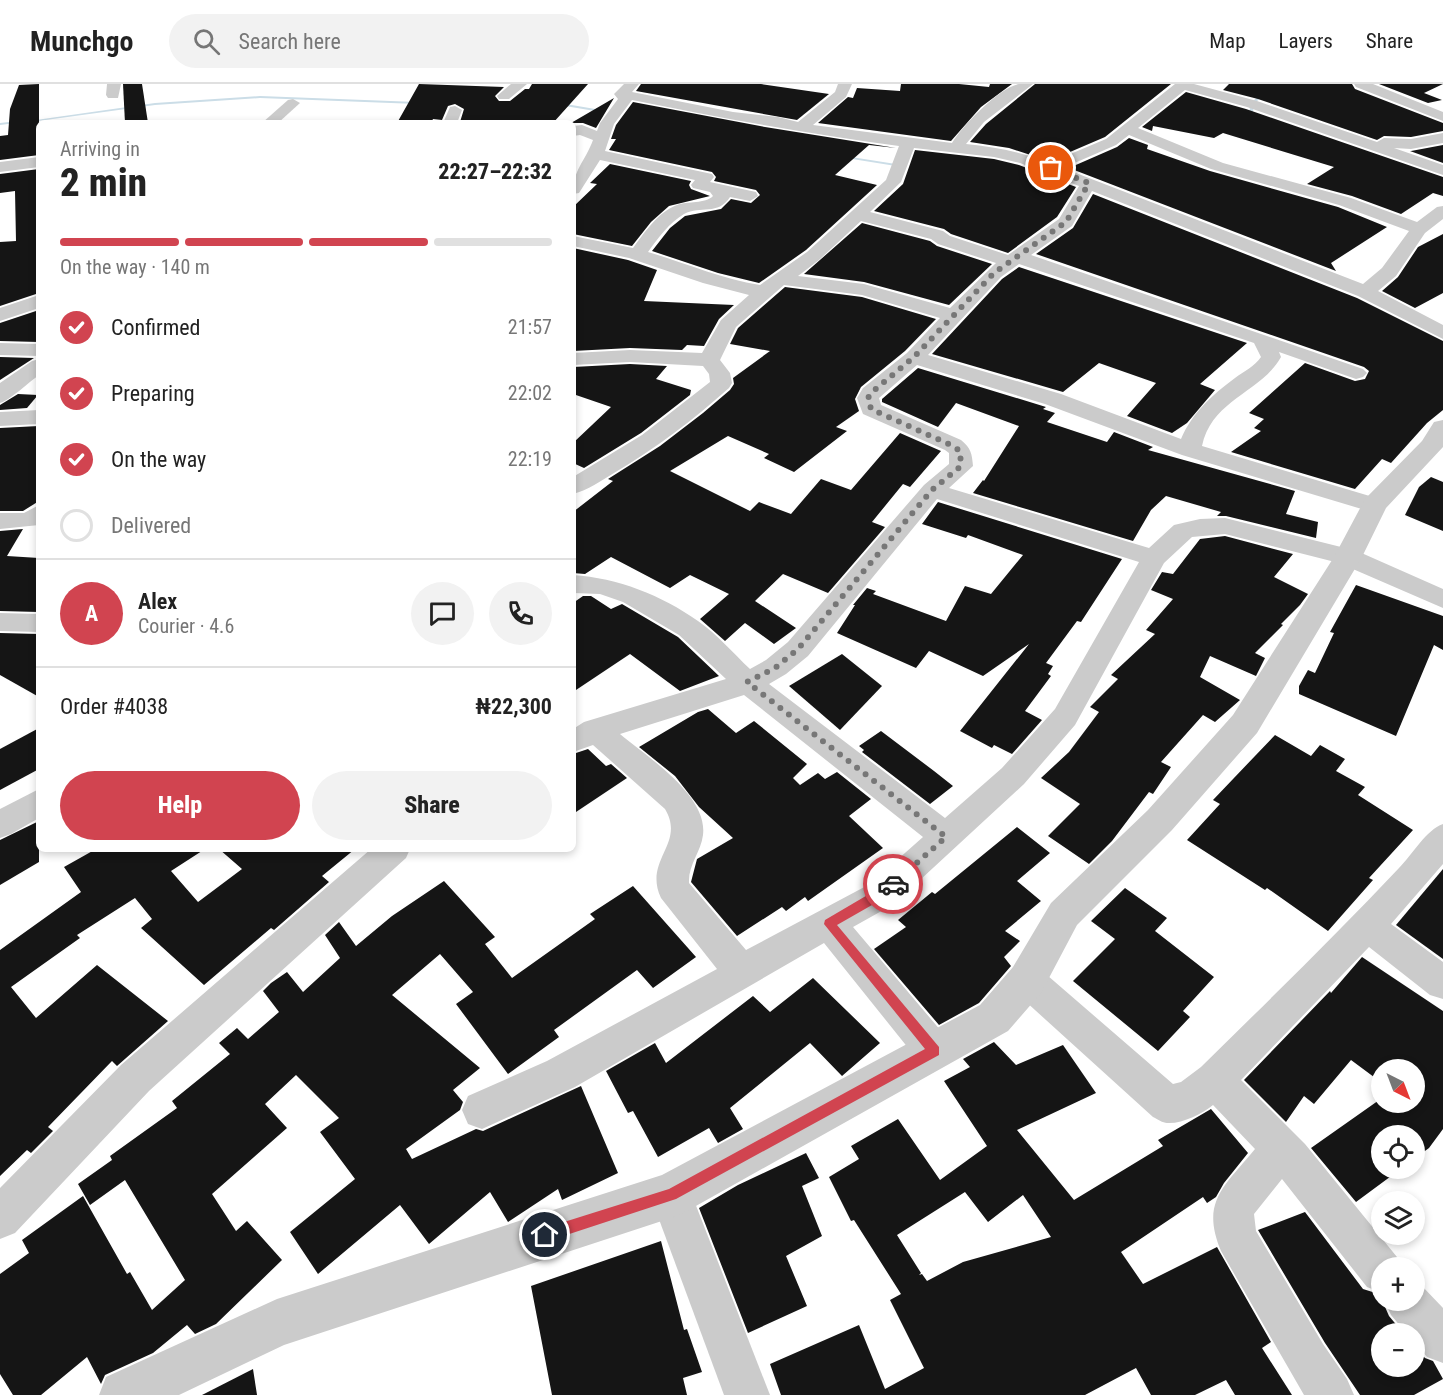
<!DOCTYPE html>
<html lang="en">
<head>
<meta charset="utf-8">
<style>
  body { margin:0; font-family:"Roboto Condensed",sans-serif; background:#f2f2f2; color:#222; height:100vh; display:flex; flex-direction:column; font-size:22px; white-space:nowrap }
  * { box-sizing:border-box; margin:0 }
  p { font-size:20px; color:#767676 }
  .icon { flex:none; width:33px; height:33px; fill:none; stroke:currentColor; stroke-width:2; stroke-linecap:round; stroke-linejoin:round }
  .map { position:relative; flex:1; overflow:hidden }
  .drawer { position:absolute; left:36px; top:36px; width:540px; height:732px; display:flex; flex-direction:column; background:#fff; border-radius:9px; box-shadow:0 3px 9px #0003 }
  .drawer>* { flex:none }
  .needle { width:39px; rotate:138deg }
  .controls { position:absolute; left:1371px; top:975px; display:grid; gap:12px }
  .controls a { display:grid; place-items:center; width:54px; height:54px; border-radius:50%; background:#fff; box-shadow:0 3px 9px #0003; font-size:30px }
  .pin { position:absolute; display:grid; place-items:center; width:51px; height:51px; color:#fff; margin:-26px; border:3px solid #fff; border-radius:50%; box-shadow:0 2px 6px #0007 }
  .courier { position:absolute; display:grid; place-items:center; width:60px; height:60px; margin:-30px; border:4px solid #d14450; border-radius:50%; background:#fff; color:#222; box-shadow:0 2px 8px #0007 }
  .summary em { font-style:normal; font-weight:800 }
  .summary div { display:flex; flex-direction:column-reverse }
  .summary { display:flex; align-items:center; justify-content:space-between; height:102px; padding:0 24px }
  h1 { font-size:39px; font-weight:800; line-height:45px }
  .bar { display:grid; grid-template-columns:repeat(4,1fr); gap:9px 6px; align-content:center; height:72px; padding:0 24px }
  .bar i { height:8px; border-radius:4px; background:#e0e0e0 }
  .bar .active { background:#d14450 }
  .bar p { grid-column:span 4 }
  .line { display:flex; align-items:center; gap:15px; padding:0 24px; border-top:2px solid #e0e0e0 }
  .line div { flex:1 }
  .round { display:grid; place-items:center; flex:none; width:63px; height:63px; border-radius:32px; background:#f2f2f2 }
  ol { padding:0 24px; list-style:none }
  li { display:flex; align-items:center; gap:18px; height:66px }
  li p { margin-inline-start:auto }
  li .icon { padding:6px; border-radius:50%; background:#d14450; color:#fff; stroke-width:4 }
  li:last-child { color:#767676 }
  li i { width:33px; height:33px; border:3px solid #e0e0e0; border-radius:50% }
  .button { display:flex; gap:12px; margin-top:auto; padding:12px 24px }
  .button a { flex:1; height:69px; border-radius:36px; background:#d14450; color:#fff; font-size:24px; font-weight:800; line-height:69px; text-align:center }
  .button a+a { background:#f2f2f2; color:#222 }
  header { display:flex; align-items:center; gap:36px; box-sizing:border-box; height:84px; padding:0 30px; background:#fff; border-bottom:2px solid #e0e0e0 }
  header strong { font-size:28px }
  nav { display:flex; gap:33px; margin-inline-start:auto; font-size:21px }
  .search { width:420px; height:54px; background:#f2f2f2; display:flex; align-items:center; gap:15px; box-sizing:border-box; padding:0 21px; border-radius:33px; color:#767676; font-size:22px }
  .map>svg:first-child { display:block }
  .lines { fill:none; stroke-linecap:round; stroke-linejoin:round }
  .stream { fill:#cbdde7; fill-rule:evenodd }
  .building { fill:#151515; fill-rule:evenodd }
  .minor { fill:#cbcbcb; fill-rule:evenodd }
  .tertiary { fill:#cbcbcb; fill-rule:evenodd }
  .route { fill:#d14450 }
  .done { stroke:#777; stroke-width:6; stroke-dasharray:0 10.8 }
</style>
</head>
<body>
<header>
<strong>Munchgo</strong>
<div class="search"><svg class="icon" aria-label="search" viewBox="0 0 24 24"><circle cx="10" cy="10" r="6"/><path d="M15 15l6 6"/></svg>Search here</div>
<nav><a>Map</a><a>Layers</a><a>Share</a></nav>
</header>
<div class="map">
<svg width="1443" height="1311" viewBox="0 0 1443 1311">
  <rect width="100%" height="100%" fill="#fff"/>
  <g class="lines">
    <g class="stream">
      <path d="M1271,0H1275L1254,20L1252,36L1249,37L1250,20Z"/>
      <path d="M260,12L417,18L419,19L417,20L260,14L155,21L31,38L29,37L155,19Z"/>
      <path d="M560,19L601,26L603,27L601,28L559,21Z"/>
      <path d="M17,37L16,39L0,41V39Z"/>
      <path d="M845,72L902,81L904,82L902,83L846,74H845Z"/>
    </g>
  </g>
  <g class="building">
    <path d="M39,0V71L0,76V52L8,51L10,25L19,1Z"/>
    <path d="M123,0H142L148,39H125Z"/>
    <path d="M419,0L504,3L495,12L499,17H510L525,5H529L532,0H588L553,39L460,38L464,25L455,20L448,22L442,36L433,35L431,39H397Z"/>
    <path d="M641,0H761L829,10L797,36L636,7Z"/>
    <path d="M901,0H959L989,3L990,0H1012L981,23L951,57L818,39L848,13L853,14L857,4L900,7Z"/>
    <path d="M1035,0H1171L1105,53L1049,77L1009,64L970,58L986,40Z"/>
    <path d="M1229,0H1352L1355,5L1443,39V47L1411,53L1384,52L1377,56L1258,15L1223,6Z"/>
    <path d="M1379,0H1443L1424,9L1442,16L1428,19Z"/>
    <path d="M1186,8L1246,25L1443,93V112L1433,109L1401,130L1352,112L1307,100L1334,83L1223,49L1214,54L1153,42L1152,47L1142,43Z"/>
    <path d="M614,14L596,44L583,39H571Z"/>
    <path d="M633,18L765,43L896,64L869,61L835,91L877,101L806,166L759,199L718,189L652,167L670,144L685,132L721,125L731,115L751,119L760,111L756,106L714,97L716,93L712,88L609,66L616,55H611L616,41Z"/>
    <path d="M1129,54L1148,61L1147,65L1210,87L1338,123L1387,143L1331,179L1336,187L1069,84L1117,63Z"/>
    <path d="M1443,61V79L1410,67H1411Z"/>
    <path d="M915,66L994,75L1019,81L1076,103L1057,133L1008,169L951,150L944,145L874,127L903,100Z"/>
    <path d="M610,80L691,97L689,101L691,105L710,112L669,122L651,138L632,162L573,150V123L597,100L590,99Z"/>
    <path d="M39,85V209L0,222V158L16,157L15,107L0,109V90Z"/>
    <path d="M1093,110L1357,214L1443,257V326L1427,339L1391,379L1382,375L1355,405L1231,368L1261,347L1254,344L1264,335L1249,329L1305,279L1355,297L1365,295L1369,287L1364,283L1036,170L1073,144Z"/>
    <path d="M862,139L930,157L937,162L992,180L949,221L864,198L804,190Z"/>
    <path d="M1443,150V209L1415,224L1382,207L1398,193L1418,163Z"/>
    <path d="M573,164L628,176L657,186L644,217L734,221L719,235L704,262L687,261L682,266L630,264L573,267Z"/>
    <path d="M1019,183L1247,259L1200,300L1215,306L1187,339L1172,349L1127,332L1156,299L1099,279L1063,308L932,270L1002,195Z"/>
    <path d="M785,203L862,213L936,235L905,267L861,303L855,315L859,327L836,343L847,347L794,388L764,374L769,370L728,352L670,387L750,427L759,418L791,430L821,395L851,406L900,349L941,367L910,403L903,400L872,438L885,443L828,509L783,490L755,517L796,544L774,560L745,539L725,557L700,535L729,510L690,491L670,504L611,473L585,490L573,489V428L613,397L608,395L660,362L703,329L730,306L734,300L733,294L770,267L730,260L738,244Z"/>
    <path d="M39,226V258L0,257V239Z"/>
    <path d="M0,273L34,274L0,296Z"/>
    <path d="M630,280L667,282L656,295L691,306L690,311L641,349L584,384L573,379V359L611,323L573,310V283Z"/>
    <path d="M918,284L1046,323L1043,325L1055,329L1047,338L1107,358L1114,348L1153,363L1148,366L1295,407L1286,430L1318,438L1316,454L1226,432H1217L1221,428L1166,412L1151,426L1133,457L973,409L983,396L984,397L1019,342L956,319L938,343L882,318V315Z"/>
    <path d="M18,310L38,311L27,324L0,326V321Z"/>
    <path d="M39,342V417L23,427H0V344Z"/>
    <path d="M1431,393L1443,398V447L1405,431L1419,403Z"/>
    <path d="M938,418L1122,475L1081,538L1077,537L1046,579L1053,582L1048,590L1051,592L1025,627L1042,636L1012,670L994,661L992,664L960,647L1029,560L983,592L929,567L916,584L837,549L855,521H853L867,504L876,507L873,510L946,537L965,502L991,510L1023,471L968,451L966,454L922,440Z"/>
    <path d="M23,445L7,472L39,474V528L0,527V447Z"/>
    <path d="M1225,452L1293,470L1274,493L1308,510L1300,521L1281,540L1283,541L1255,569L1265,574L1256,592L1210,572L1200,593L1240,616L1215,638L1203,631L1161,678L1171,683L1153,710L1149,708L1112,757L1089,780L1048,752L1080,720L1041,694L1069,668L1099,628L1090,623L1118,595L1111,591L1155,550L1146,546L1173,515L1151,506L1162,488L1173,490L1200,455Z"/>
    <path d="M1356,501L1443,532V566L1434,561L1396,652L1299,610V602L1308,586L1315,589L1334,549L1330,548Z"/>
    <path d="M583,512H591L611,525L622,520L678,553L719,592L680,607L630,570L573,608V519Z"/>
    <path d="M0,549L39,550V613L0,591Z"/>
    <path d="M842,570L882,602L840,646L789,602Z"/>
    <path d="M708,625L736,649L754,637L807,680L793,694L800,701L818,689L825,695L837,688L871,715L849,732L883,764L808,817L805,813L786,827L782,823L737,852L691,798L697,775L733,754L699,723L675,692L639,663L698,628Z"/>
    <path d="M39,644V685L0,706V665Z"/>
    <path d="M881,647L934,687L953,702L930,720L862,668L864,666L859,662Z"/>
    <path d="M1275,651L1311,672L1320,661L1345,675L1336,687L1365,703L1358,711L1413,746L1369,794L1373,796L1328,847L1267,804L1265,806L1187,756L1220,720L1213,716Z"/>
    <path d="M588,665L606,682L611,680L627,694L573,730V670Z"/>
    <path d="M39,737V778L0,801V756Z"/>
    <path d="M1017,743L1050,769L1017,797L1041,817L1005,847L1020,857L1004,873L1011,882L979,919L939,941L874,865L906,843L898,836L932,808L935,810Z"/>
    <path d="M96,765H205L171,787L198,818L242,785L219,765H355L322,792L329,798L274,846L271,844L204,901L141,844L152,835L135,814L77,851L80,854L11,903L36,934L97,881L168,937L117,982L112,977L48,1043L53,1047L31,1069L27,1066L0,1092V866L81,808L64,783Z"/>
    <path d="M1443,785V875L1396,841Z"/>
    <path d="M444,797L495,853L485,860L512,894L595,835L590,830L633,802L696,873L653,904L637,886L554,946L559,953L508,990L456,920L473,908L440,870L392,911L480,984L453,1006L463,1018L460,1026L406,1065L412,1075L476,1045L483,1047L581,1002L618,1089L562,1116L558,1105L508,1138L490,1108L429,1160L400,1121L318,1190L290,1148L355,1095L320,1048L339,1034L296,991L265,1020L287,1044L212,1110L236,1147L247,1137L282,1176L216,1240L195,1250L187,1241L153,1269L105,1291L101,1300L87,1273L41,1311H13L0,1290V1190L29,1169L22,1156L83,1112L127,1190L130,1188L152,1226L185,1196L125,1096L90,1121L78,1100L112,1076L110,1072L177,1024L172,1017L230,970L219,959L237,944L248,955L279,928L263,907L271,899L287,888L303,908L340,874L325,851L339,838L356,862L392,832Z"/>
    <path d="M1125,804L1167,834L1155,847L1214,893L1183,927L1190,933L1158,967L1073,897L1115,855L1091,837Z"/>
    <path d="M1362,873L1443,927V1045L1429,1064L1414,1075V1052H1382V1084H1402L1356,1118L1311,1064L1382,1014V1018H1414V986H1382V999L1351,976L1314,1020L1304,1012L1286,1038L1244,996L1330,907L1331,909Z"/>
    <path d="M813,894L880,959L842,992L810,959L730,1024L743,1045L718,1059L709,1044L658,1073L633,1027L628,1029L606,987L655,959L666,979L753,912L770,928Z"/>
    <path d="M994,958L1016,981L1063,961L1096,1009L1017,1046L1074,1116L1163,1062L1158,1056L1211,1025L1248,1069L1224,1099L1216,1113L1207,1119L1203,1113L1121,1168L1143,1200L1217,1163L1271,1258L1262,1264L1292,1311H1235L1226,1296L1195,1311H1151L1136,1284L1085,1311H781L770,1280L859,1241L885,1305L924,1284L890,1216L901,1210L854,1136L851,1137L829,1093L859,1075L851,1062L898,1035L940,1096L987,1062L944,997L970,983L963,975ZM965,1108L988,1138L1023,1111L1051,1153L963,1178L927,1197L922,1190L919,1191L921,1189L897,1151Z"/>
    <path d="M806,1069L819,1094L802,1102L822,1152L786,1172L807,1222L748,1249L699,1124L738,1101Z"/>
    <path d="M1305,1128L1363,1205L1382,1211V1216L1389,1232L1404,1250H1382V1282H1414V1262L1425,1274L1433,1277L1443,1295L1414,1311H1360L1325,1259L1258,1146Z"/>
    <path d="M661,1157L684,1246L687,1245L702,1288L683,1294L687,1311H552L531,1202Z"/>
    <path d="M253,1285L257,1311H202Z"/>
  </g>
  <g class="lines">
    <g class="minor">
      <path d="M107,0H121L118,14H108L106,11Z"/>
      <path d="M511,0H527L509,15H499L497,12Z"/>
      <path d="M624,0H639L632,8L733,28L778,33L798,38L835,8L838,0H852L846,13L813,41L952,59C962,42 1000,3 1019,0C1023,0 1028,0 1033,0L984,38L966,60C995,63 1022,68 1049,79L1106,55L1175,0H1194L1257,17L1377,58L1384,54L1411,55L1443,49V59L1411,65L1394,64L1443,81V91L1247,23L1185,6L1138,44L1223,79L1351,114L1417,138L1437,123L1443,122V135L1425,149L1396,192L1378,207L1443,241V255L1358,212L1092,107L1072,142L1031,171L1363,285L1367,289L1363,293L1356,295L1279,268L1281,273C1261,309 1212,315 1202,362L1383,416L1386,421L1383,426L1374,428L1365,426L1182,371L1045,320L917,281L879,314L881,321L961,356C971,364 972,370 973,382L949,404L1149,464L1174,441L1200,435L1225,434L1357,467L1443,505V524L1339,479L1225,450L1192,453L1164,479L1075,641L1024,700L894,820L853,843L947,954L953,967L947,980L934,985L921,980L824,859L575,1003L482,1045L468,1040L462,1026L468,1012L547,977L717,885L661,814C643,776 686,760 665,725L593,661L573,668V645L584,638L726,595L679,551L623,518L600,510L573,509V491C618,494 661,511 698,537C717,550 733,569 750,585L766,576L788,558L924,401L949,380V369L945,366L863,330L857,314L863,304L907,269L940,234L862,211L784,201L736,243L720,276L730,289L732,299L729,304C693,336 655,365 614,389C601,397 588,406 573,410V393L642,351L710,298L709,290L703,282L630,278L573,281V269L630,266L702,269L721,236L749,211L703,199L629,174L573,162V152L633,164C645,148 658,128 677,121C688,117 705,120 713,112L710,108L693,104L691,101L695,96L600,76L579,109L573,110C573,85 585,78 593,56L580,51L573,52V42L582,41L597,47L600,39L618,15L614,10ZM632,16C721,34 809,50 899,62L886,96L807,168L760,201C721,195 686,179 648,168C658,154 669,139 684,130C701,121 718,132 730,113L750,117L758,112L756,108L710,98L714,93L712,90L605,67L614,40ZM1129,51L1211,85L1339,121L1409,147L1382,184L1363,200L1063,84L1116,61ZM914,64L994,73L1020,79L1079,102L1059,135L1008,171L950,152L943,147L870,128L901,98ZM861,137L931,155L938,160L996,179L950,224L864,200L798,192L819,176ZM1019,180L1254,259L1261,273C1254,283 1244,287 1235,294C1212,311 1192,329 1181,355L1061,310L928,271L1001,193ZM937,415L1139,478L1055,625L1002,684L945,734L769,600L786,590L808,572ZM744,611L923,753L870,800L746,866L689,799C688,781 701,768 703,751C708,711 647,673 620,650Z"/>
      <path d="M1354,0H1373L1443,28V37L1356,3Z"/>
      <path d="M293,15L300,19L278,39H262L288,16Z"/>
      <path d="M455,22L462,26L457,39H443L450,23Z"/>
      <path d="M39,73V83L0,88V78Z"/>
      <path d="M39,211V224L0,237V224Z"/>
      <path d="M0,259L39,260V272L0,271Z"/>
      <path d="M39,275V291C29,298 9,317 0,319V299L32,277Z"/>
      <path d="M39,326V340L0,342V328Z"/>
      <path d="M39,421V441L0,445V429H24Z"/>
      <path d="M0,529L39,530V548L0,547Z"/>
      <path d="M39,705V734L11,750L0,754V725Z"/>
      <path d="M1443,740V780L1391,840L1443,878V915L1430,911L1369,863L1241,996L1305,1060L1397,1173L1402,1184H1382V1209L1367,1203L1282,1095L1254,1130L1256,1147L1323,1260L1347,1295L1354,1311H1304L1221,1167C1200,1117 1225,1102 1255,1065L1213,1021C1202,1030 1182,1040 1167,1039C1163,1039 1157,1035 1153,1033L1014,907L1009,896L1014,885L1027,880L1040,885L1173,1000L1181,998L1201,983C1268,917 1335,852 1399,784C1413,770 1426,746 1443,740Z"/>
      <path d="M371,765H410L406,774L149,1007L15,1149L0,1155V1104L121,981Z"/>
      <path d="M671,1090L686,1096L770,1311H724L650,1111L656,1096Z"/>
      <path d="M1414,1198L1421,1201L1443,1224V1279L1427,1273L1414,1258V1250H1407L1391,1231L1384,1216H1414Z"/>
    </g>
    <path class="tertiary" d="M1443,336V363L1386,424L1362,473L1257,649L1172,746L1077,841L1041,909L1008,947L687,1127L671,1134L284,1261L179,1311H99L106,1293L277,1215L662,1091L980,921L1013,883L1051,819L1148,726L1233,631L1334,473L1365,415L1422,357L1434,338Z"/>
  </g>
  <path class="route" d="M893,796L898,800L886,813L837,841L939,963V971L676,1115L545,1158L540,1156L538,1151L540,1146L545,1144L669,1105L925,965L824,840L825,836Z"/>
  <g class="lines">
    <path class="done" d="M893,800L946,753L747,598L775,584L798,565L932,406L961,382L960,367L953,362L871,325L868,314L871,309L914,273L994,189L1066,138L1089,99L1051,84"/>
  </g>
</svg>
<div class="controls">
<a><svg class="needle" viewBox="-14 -14 28 28"><path d="M0-13l5 13h-10z" fill="#e53935"/><path d="M0 13l5-13h-10z" fill="#767676"/></svg></a>
<a><svg class="icon" aria-label="locate" viewBox="0 0 24 24"><circle cx="12" cy="12" r="6"/><path d="M12 2v4M12 18v4M2 12h4M18 12h4"/></svg></a>
<a><svg class="icon" aria-label="layers" viewBox="0 0 24 24"><path d="M12 4l9 5-9 5-9-5zM3 14l9 5 9-5"/></svg></a>
<a>+</a>
<a>−</a>
</div>
<div class="pin" style="left:1051px;top:84px;background:#ea580c"><svg class="icon" aria-label="bag" viewBox="0 0 24 24"><path d="M5 8h14l-1 12H6zM9 8a3 3 0 0 1 6 0"/></svg></div>
<div class="pin" style="left:545px;top:1151px;background:#1f2937"><svg class="icon" aria-label="home" viewBox="0 0 24 24"><path d="M3 11l9-7 9 7M6 9v11h12V9"/></svg></div>
<div class="courier" style="left:893px;top:800px"><svg class="icon" aria-label="car" viewBox="0 0 24 24"><path d="M5 17H2v-5l4-1 3-4h7l3 4 3 1v5h-3M9 17h6M6 11h13"/><circle cx="7" cy="17" r="2"/><circle cx="17" cy="17" r="2"/></svg></div>
<section class="drawer">
<div class="summary"><div><h1>2 min</h1><p>Arriving in</p></div><em>22:27–22:32</em></div>
<div class="bar"><i class="active"></i><i class="active"></i><i class="active"></i><i></i><p>On the way · 140 m</p></div>
<ol>
<li><svg class="icon" aria-label="check" viewBox="0 0 24 24"><path d="M5 12l5 5 9-10"/></svg>Confirmed<p>21:57</p></li>
<li><svg class="icon" aria-label="check" viewBox="0 0 24 24"><path d="M5 12l5 5 9-10"/></svg>Preparing<p>22:02</p></li>
<li><svg class="icon" aria-label="check" viewBox="0 0 24 24"><path d="M5 12l5 5 9-10"/></svg>On the way<p>22:19</p></li>
<li><i></i>Delivered</li>
</ol>
<div class="line" style="height:108px"><b class="round" style="background:#d14450;color:#fff">A</b><div><b>Alex</b><p>Courier · 4.6</p></div><a class="round"><svg class="icon" aria-label="chat" viewBox="0 0 24 24"><path d="M4 5h16v11H9l-5 4z"/></svg></a><a class="round"><svg class="icon" aria-label="phone" viewBox="0 0 24 24"><path d="M5 4h4l2 5-3 2q2 4 5 5l2-3 5 2v4C11 20 4 13 5 4z"/></svg></a></div>
<div class="line" style="height:78px"><div>Order #4038</div><b>₦22,300</b></div>
<div class="button"><a>Help</a><a>Share</a></div>
</section>
</div>
</body>
</html>
